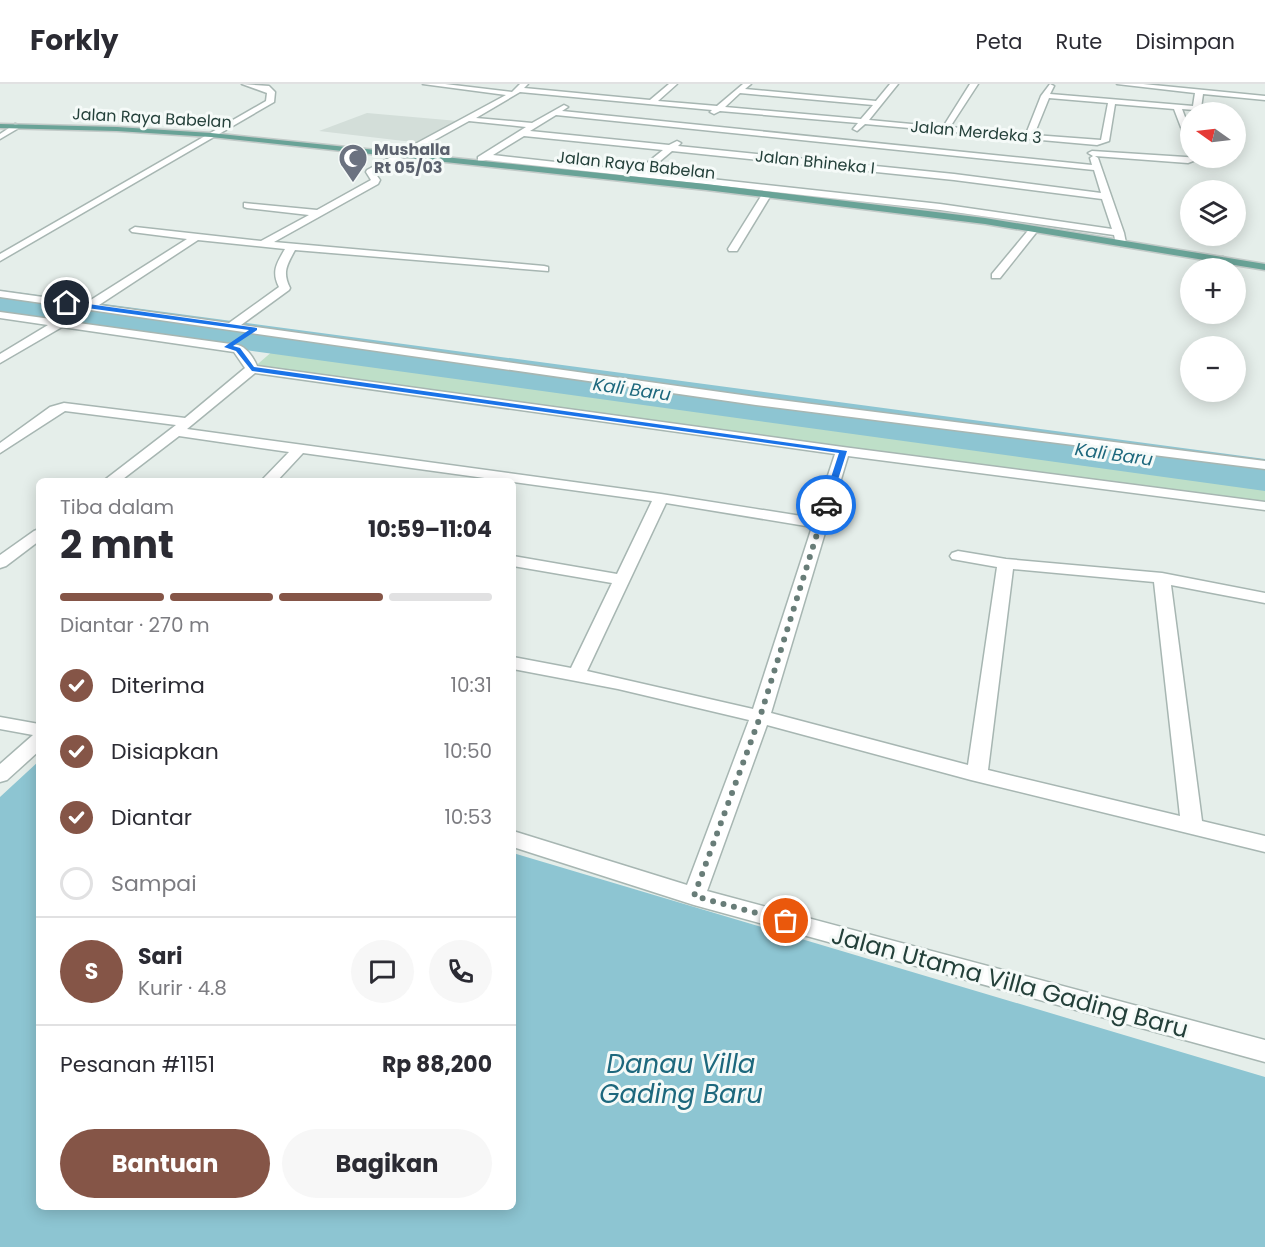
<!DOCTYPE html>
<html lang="id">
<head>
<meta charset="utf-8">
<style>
  body { margin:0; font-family:Poppins,sans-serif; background:#f7f7f7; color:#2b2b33; height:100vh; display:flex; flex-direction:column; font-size:22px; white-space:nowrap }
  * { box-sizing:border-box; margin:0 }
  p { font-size:20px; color:#7c7c81 }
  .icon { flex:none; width:33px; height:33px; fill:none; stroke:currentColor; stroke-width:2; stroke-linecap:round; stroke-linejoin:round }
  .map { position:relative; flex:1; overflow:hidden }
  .sheet { position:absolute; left:36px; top:394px; width:480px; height:732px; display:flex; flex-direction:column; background:#fff; border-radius:9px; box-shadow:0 3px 15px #0003 }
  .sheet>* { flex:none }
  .needle { width:39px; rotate:284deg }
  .tools { position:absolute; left:1180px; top:18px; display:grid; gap:12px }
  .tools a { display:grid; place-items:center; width:66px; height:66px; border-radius:50%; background:#fff; box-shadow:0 3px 15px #0003; font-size:30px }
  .pin { position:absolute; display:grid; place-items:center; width:51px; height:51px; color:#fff; margin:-26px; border:3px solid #fff; border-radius:50%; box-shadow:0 2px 6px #0007 }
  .courier { position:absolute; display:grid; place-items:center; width:60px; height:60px; margin:-30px; border:4px solid #1a73e8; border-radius:50%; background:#fff; color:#222; box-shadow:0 2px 8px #0007 }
  .head em { font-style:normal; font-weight:700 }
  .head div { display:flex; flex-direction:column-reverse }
  .head { display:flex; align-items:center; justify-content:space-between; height:102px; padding:0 24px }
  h1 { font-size:39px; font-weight:700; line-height:45px }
  .bar { display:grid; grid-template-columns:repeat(4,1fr); gap:9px 6px; align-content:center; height:72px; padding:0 24px }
  .bar i { height:8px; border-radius:4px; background:#e1e1e2 }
  .bar .on { background:#855547 }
  .bar p { grid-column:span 4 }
  .line { display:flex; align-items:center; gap:15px; padding:0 24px; border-top:2px solid #e1e1e2 }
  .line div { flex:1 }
  .round { display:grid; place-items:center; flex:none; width:63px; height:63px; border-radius:32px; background:#f7f7f7 }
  ol { padding:0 24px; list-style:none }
  li { display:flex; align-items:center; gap:18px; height:66px }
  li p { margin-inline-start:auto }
  li .icon { padding:6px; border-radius:50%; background:#855547; color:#fff; stroke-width:4 }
  li:last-child { color:#7c7c81 }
  li i { width:33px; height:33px; border:3px solid #e1e1e2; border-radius:50% }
  .primary-button { display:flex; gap:12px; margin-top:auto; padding:12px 24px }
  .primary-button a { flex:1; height:69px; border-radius:36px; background:#855547; color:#fff; font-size:24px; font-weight:700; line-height:69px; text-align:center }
  .primary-button a+a { background:#f7f7f7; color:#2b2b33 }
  header { display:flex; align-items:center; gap:36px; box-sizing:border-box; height:84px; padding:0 30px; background:#fff; border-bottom:2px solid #e1e1e2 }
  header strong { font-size:28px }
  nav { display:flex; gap:33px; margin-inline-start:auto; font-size:21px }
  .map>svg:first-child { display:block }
  .built { fill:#d3ded9 }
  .green { fill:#bedfc8 }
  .water { fill:#8dc5d2 }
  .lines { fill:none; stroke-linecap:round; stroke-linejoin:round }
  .river { fill:#8dc5d2; fill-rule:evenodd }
  .minor-casing { stroke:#a7b6b2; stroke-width:3 }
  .major-casing { stroke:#c2cac8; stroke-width:3 }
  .minor { fill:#fff; fill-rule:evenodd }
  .major { fill:#69a397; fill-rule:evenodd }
  .route { fill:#1a73e8 }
  .done { stroke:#687d78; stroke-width:6; stroke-dasharray:0 10.8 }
  .labels { text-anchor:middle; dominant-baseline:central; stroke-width:6; stroke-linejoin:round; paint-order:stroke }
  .far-street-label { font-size:16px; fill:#24403a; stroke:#f5faf8 }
  .far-worship-label { font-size:16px; font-weight:bold; fill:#5b616d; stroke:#f5faf8; text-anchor:start }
  .far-water-label { font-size:18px; font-style:italic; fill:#1d687d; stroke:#f5faf8 }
  .near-street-label { font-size:24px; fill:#24403a; stroke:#f5faf8 }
  .near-water-label { font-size:26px; font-style:italic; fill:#1d687d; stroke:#f5faf8 }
</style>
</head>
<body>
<header>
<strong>Forkly</strong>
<nav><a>Peta</a><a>Rute</a><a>Disimpan</a></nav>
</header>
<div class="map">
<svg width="1265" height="1163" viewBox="0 0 1265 1163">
  <rect width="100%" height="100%" fill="#e5eeea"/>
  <path class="built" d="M367,29L458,37L421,59L319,47Z"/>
  <path class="green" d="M274,266L463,295L1265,403V423L252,285Z"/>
  <path class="water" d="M39,677V1124H513V769L1265,993V1163H0V713Z"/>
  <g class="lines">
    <path class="river" d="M0,206L1265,375V407L0,232Z"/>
    <g class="minor-casing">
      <g id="minor">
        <path d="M242,0L269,2L275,8L274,18L0,177V170L266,17L267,9Z"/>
        <path d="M423,0H445L512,8L520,0H528L524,4L650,16L669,0H677L658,17L717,22L743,0H751L745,5L876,17L890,0H898L869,36L943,43L970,0H978L950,43L1026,50L1041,12L1050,0L1054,2L1050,10L1193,22L1195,9L1117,0H1143L1265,12V16L1203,10L1201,24L1194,26L1182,25L1191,49V61L1187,59L1174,25L1115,20L1109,57L1097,61L865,40L857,47L853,45L858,39L720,27L714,30L710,28L712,26L520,8L476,34L532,39L564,21L568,23L562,27L1092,81L1090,74L1093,72L1088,69L1092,67L1201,74L1188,79L1095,72L1098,74L1124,149L1126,159L1121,162L1116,159L1114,151L940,126L486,76L478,77V73L526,43L469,37L375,89L380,96L378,100L274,158L544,182L548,183V187L295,166C287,181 282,188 290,204L289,206L241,241L756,313L1265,377V385L756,321L90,226L71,238L238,261C246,263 254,274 257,282L843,363L1265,418V426L848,372L771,629L968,681L997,483L952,475L950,472L952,469L958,467L1006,475L1162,489L1265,509V519L1171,501L1202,737L1265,752V768L971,696L767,641L707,807L1265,956V978L694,821L513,763V747L687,801L749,636L618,605L513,585V573L571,584L612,499L513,482V472L617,490L652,417L303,369L276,398H260L289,368L179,352L119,398H102L176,341L65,327L0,369V359L50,323L64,319L185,334L245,284L234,268L62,243L0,279V270L48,241L0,234V228L58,236L77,224L0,213V207L86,219L187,155L132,148L130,146L135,143L261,157L309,131L247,124L244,123V119L317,126L371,96L366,88L367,86L506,11ZM740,9L873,21L861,35L725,23ZM1049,14L1108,19L1101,56L1034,51ZM556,31L1094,86L1101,109L954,90L678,62L681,59L677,57L669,61L530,47ZM524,52L663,66L637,87L493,71ZM672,67L954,96L1102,115L1112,145L940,120L647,88ZM198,156L285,165C277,179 271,187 279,203L229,239L99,221ZM255,289L835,370L814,434L661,410L187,345ZM666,419L812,443L753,625L587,587ZM1013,485L1154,498L1180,732L988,686Z"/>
        <path d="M15,40L22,42L0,55V50Z"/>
        <path d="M763,109L771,111L737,167H729L728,165Z"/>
        <path d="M1031,143L1039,145L1000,194H992V190Z"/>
        <path d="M1223,173L1228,176L1224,184H1214L1219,174Z"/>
        <path d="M1200,230H1211L1204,235L1200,234Z"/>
        <path d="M39,445V457L6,482L0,484V471L34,447Z"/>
        <path d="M0,633L39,640V667L7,696L0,698V680L33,651L0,645Z"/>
      </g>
    </g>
    <g class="major-casing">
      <path id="major" d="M0,40L117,43L211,49L706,100L985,134L1265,180V186L985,140L706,106L211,53L117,47L0,44Z"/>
    </g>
    <use href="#minor" class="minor"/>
    <use href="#major" class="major"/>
  </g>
  <path class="route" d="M67,217L257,244V246L233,262L240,264L254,283L847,367L830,421L826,423L822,421L839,369L252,287L236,267L224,263L249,246L65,221Z"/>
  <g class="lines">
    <path class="done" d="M786,837L694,812L760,633L826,421"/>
  </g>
  <defs>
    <g id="mosque-pin" transform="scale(1.5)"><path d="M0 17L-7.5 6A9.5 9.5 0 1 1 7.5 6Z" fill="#6b7280" stroke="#f5faf8"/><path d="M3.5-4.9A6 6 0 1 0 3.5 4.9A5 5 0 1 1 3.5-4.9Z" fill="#fff"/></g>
  </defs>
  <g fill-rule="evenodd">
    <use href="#mosque-pin" x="353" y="74"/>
  </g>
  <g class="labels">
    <g class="far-street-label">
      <text transform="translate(152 34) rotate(3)">Jalan Raya Babelan</text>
      <text transform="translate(976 48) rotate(5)">Jalan Merdeka 3</text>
      <text transform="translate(815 78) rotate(6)">Jalan Bhineka I</text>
      <text transform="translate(636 81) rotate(6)">Jalan Raya Babelan</text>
    </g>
    <g class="far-worship-label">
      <text x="374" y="65">Mushalla<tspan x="374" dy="18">Rt 05/03</tspan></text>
    </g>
    <g class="far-water-label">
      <text transform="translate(632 305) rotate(8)">Kali Baru</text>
      <text transform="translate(1114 370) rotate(8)">Kali Baru</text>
    </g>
    <g class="near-street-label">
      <text transform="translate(1010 898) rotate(15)">Jalan Utama Villa Gading Baru</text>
    </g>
    <g class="near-water-label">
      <text x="681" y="980">Danau Villa<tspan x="681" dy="30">Gading Baru</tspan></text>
    </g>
  </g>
</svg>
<div class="tools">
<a><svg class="needle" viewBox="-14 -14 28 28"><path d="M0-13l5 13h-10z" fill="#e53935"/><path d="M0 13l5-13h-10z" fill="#7c7c81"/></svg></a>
<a><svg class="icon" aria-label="layers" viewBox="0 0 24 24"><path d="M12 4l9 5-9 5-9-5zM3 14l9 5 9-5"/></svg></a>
<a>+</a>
<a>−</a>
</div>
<div class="pin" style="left:786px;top:837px;background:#ea580c"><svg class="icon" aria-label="bag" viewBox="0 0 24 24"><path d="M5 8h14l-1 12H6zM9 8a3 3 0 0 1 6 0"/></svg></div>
<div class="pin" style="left:67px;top:219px;background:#1f2937"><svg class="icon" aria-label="home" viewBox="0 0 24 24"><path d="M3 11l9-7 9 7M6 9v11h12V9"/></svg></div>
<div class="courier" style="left:826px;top:421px"><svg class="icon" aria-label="car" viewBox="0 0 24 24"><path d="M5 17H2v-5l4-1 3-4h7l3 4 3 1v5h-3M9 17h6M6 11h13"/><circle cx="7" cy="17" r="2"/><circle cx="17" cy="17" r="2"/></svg></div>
<section class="sheet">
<div class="head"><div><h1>2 mnt</h1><p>Tiba dalam</p></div><em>10:59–11:04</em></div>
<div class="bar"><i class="on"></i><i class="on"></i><i class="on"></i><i></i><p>Diantar · 270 m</p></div>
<ol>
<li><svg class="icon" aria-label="check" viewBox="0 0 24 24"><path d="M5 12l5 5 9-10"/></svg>Diterima<p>10:31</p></li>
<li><svg class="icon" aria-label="check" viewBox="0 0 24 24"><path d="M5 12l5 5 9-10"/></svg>Disiapkan<p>10:50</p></li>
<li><svg class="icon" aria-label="check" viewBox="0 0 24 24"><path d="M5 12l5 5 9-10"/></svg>Diantar<p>10:53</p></li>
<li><i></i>Sampai</li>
</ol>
<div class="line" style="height:108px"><b class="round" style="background:#855547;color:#fff">S</b><div><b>Sari</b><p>Kurir · 4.8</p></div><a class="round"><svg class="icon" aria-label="chat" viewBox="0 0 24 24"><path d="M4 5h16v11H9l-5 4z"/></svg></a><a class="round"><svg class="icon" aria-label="phone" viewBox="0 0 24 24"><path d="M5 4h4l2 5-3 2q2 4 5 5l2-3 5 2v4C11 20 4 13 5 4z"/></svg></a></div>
<div class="line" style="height:78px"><div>Pesanan #1151</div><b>Rp 88,200</b></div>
<div class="primary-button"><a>Bantuan</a><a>Bagikan</a></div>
</section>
</div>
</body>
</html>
